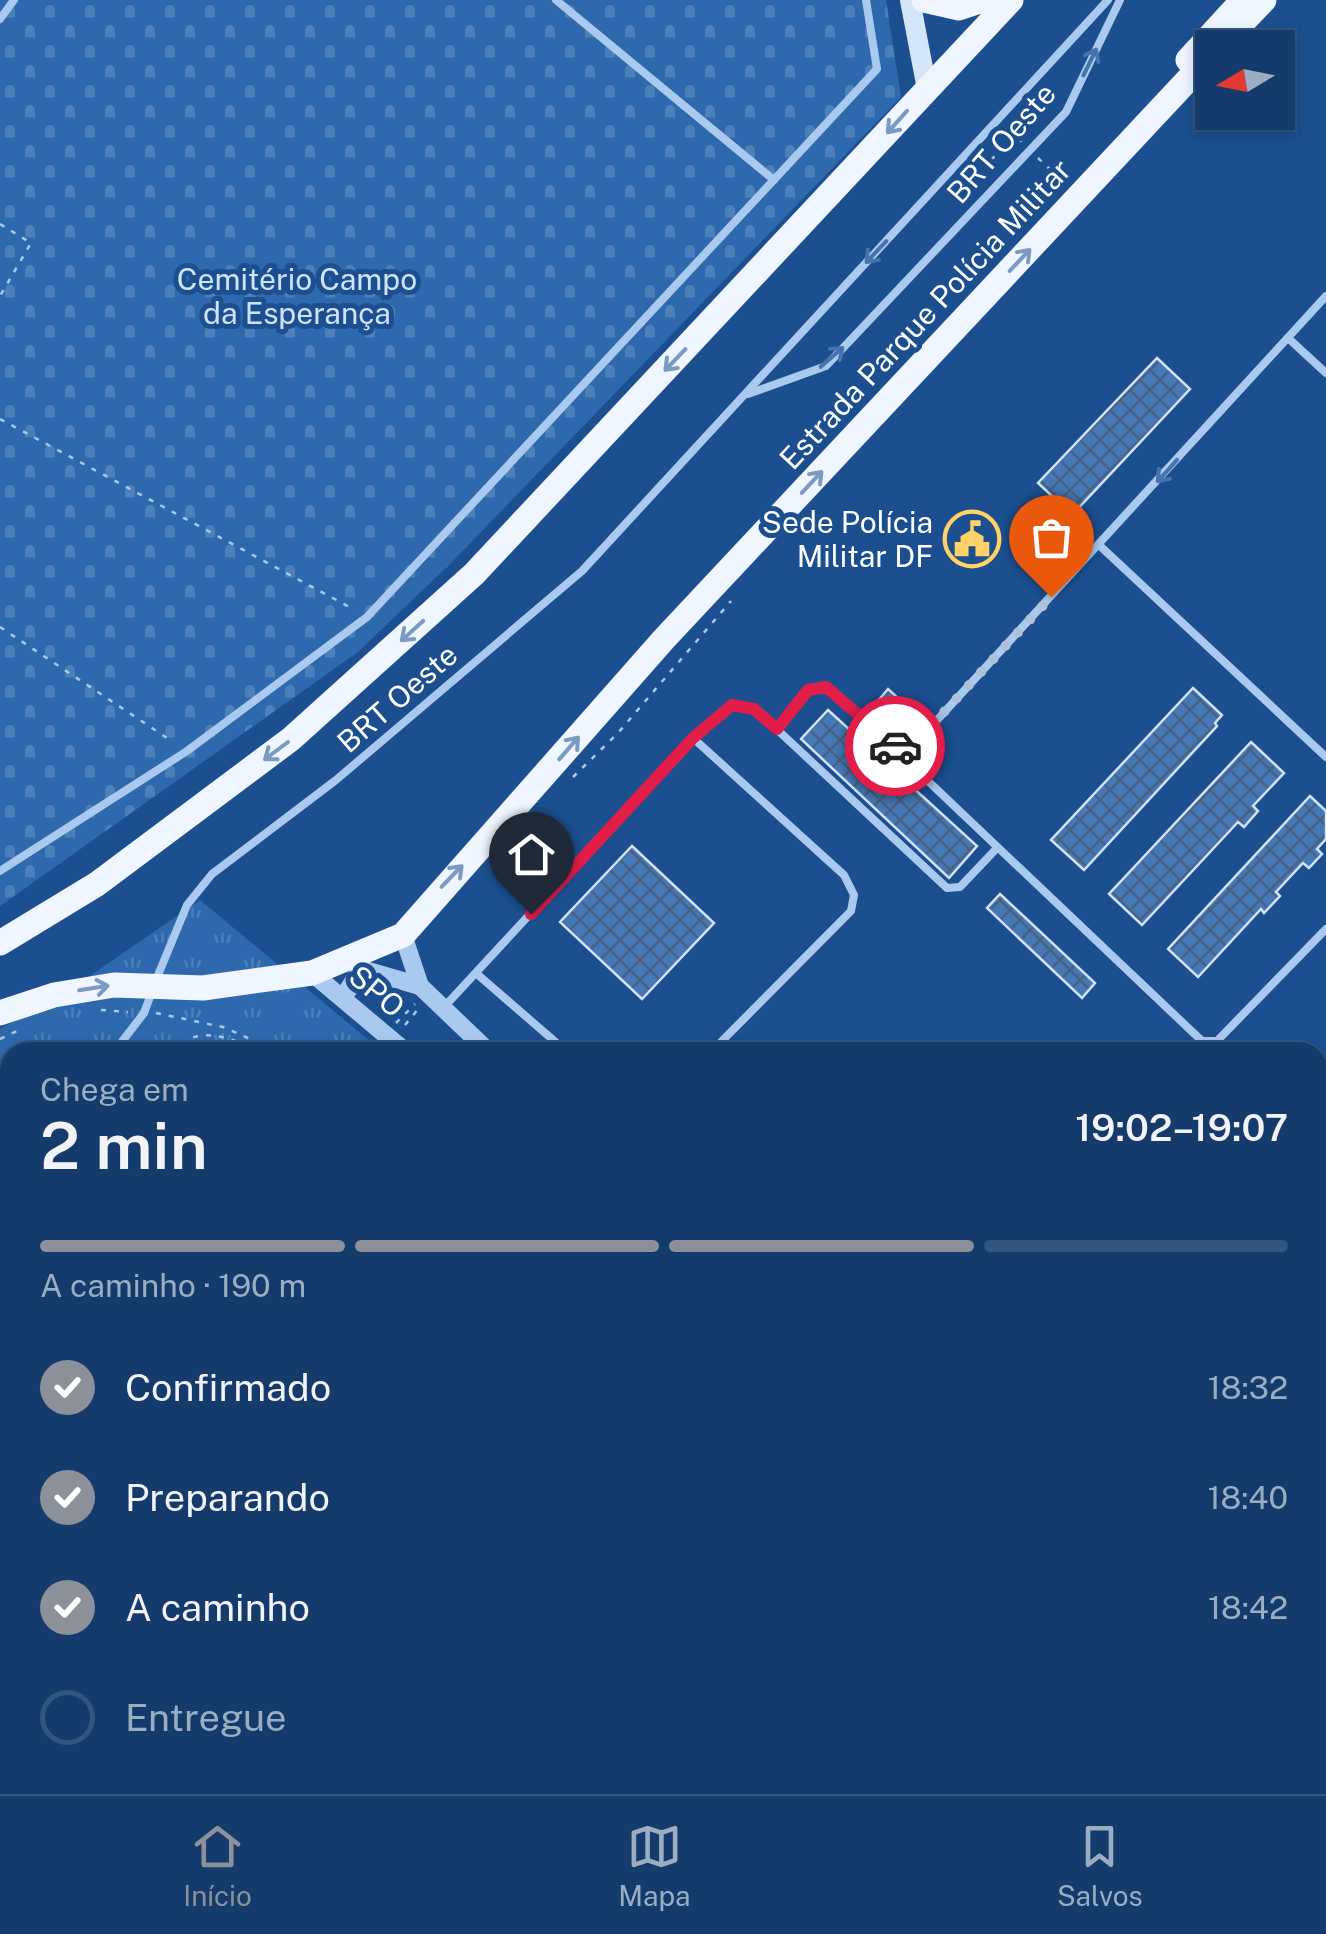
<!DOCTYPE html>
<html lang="pt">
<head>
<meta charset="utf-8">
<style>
  body { margin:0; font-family:"Public Sans",sans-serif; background:#1d4271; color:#f1f3f6; height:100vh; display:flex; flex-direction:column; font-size:38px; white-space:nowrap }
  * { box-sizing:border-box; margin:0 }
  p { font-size:32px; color:#9dadc1 }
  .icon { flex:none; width:55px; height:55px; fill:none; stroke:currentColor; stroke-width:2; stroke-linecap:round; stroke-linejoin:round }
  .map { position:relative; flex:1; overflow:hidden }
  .details { position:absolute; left:0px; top:1042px; width:1328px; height:752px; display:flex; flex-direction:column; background:#143b6b; border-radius:30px 30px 0 0; box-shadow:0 5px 15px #0003,0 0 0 2px #33557e }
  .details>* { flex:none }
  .needle { width:65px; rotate:260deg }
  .tools { position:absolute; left:1195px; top:30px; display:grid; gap:20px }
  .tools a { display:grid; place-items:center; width:100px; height:100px; border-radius:0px; background:#143b6b; box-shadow:0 5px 15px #0003,0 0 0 2px #33557e; font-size:50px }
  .pin { position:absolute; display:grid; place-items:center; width:85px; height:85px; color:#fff; margin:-102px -42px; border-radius:50% 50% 50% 0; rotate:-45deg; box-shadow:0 0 10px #0007 }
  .pin .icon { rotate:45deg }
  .courier { position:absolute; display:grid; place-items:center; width:100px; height:100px; margin:-50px; border:8px solid #e11d48; border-radius:50%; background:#fff; color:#222; box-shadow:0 2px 12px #0007 }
  .overview em { font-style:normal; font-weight:600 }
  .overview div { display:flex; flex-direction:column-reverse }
  .overview { display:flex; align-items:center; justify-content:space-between; height:170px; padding:0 40px }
  h1 { font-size:65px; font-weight:600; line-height:75px }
  .bar { display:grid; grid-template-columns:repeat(4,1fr); gap:15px 10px; align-content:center; height:120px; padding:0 40px }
  .bar i { height:12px; border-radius:8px; background:#33557e }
  .bar .active { background:#8c9099 }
  .bar p { grid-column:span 4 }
  ol { padding:0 40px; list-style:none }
  li { display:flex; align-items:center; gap:30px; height:110px }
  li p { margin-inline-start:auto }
  li .icon { padding:10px; border-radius:50%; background:#8c9099; color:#fff; stroke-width:4 }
  li:last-child { color:#9dadc1 }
  li i { width:55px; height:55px; border:5px solid #33557e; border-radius:50% }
  .dock { display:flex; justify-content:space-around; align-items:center; height:140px; border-top:2px solid #33557e; background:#143b6b; font-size:28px; color:#9dadc1 }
  .dock a { display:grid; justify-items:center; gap:5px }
  .dock .active { color:#8c9099 }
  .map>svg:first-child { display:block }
  .grass { fill:url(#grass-tufts) }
  .cemetery { fill:url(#cemetery-stones) }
  .building { fill:url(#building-cross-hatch); stroke:#cfe3fa; stroke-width:2.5 }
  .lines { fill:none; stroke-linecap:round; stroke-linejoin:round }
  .path { stroke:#a9c9ee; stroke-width:2.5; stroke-dasharray:5 8; stroke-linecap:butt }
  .service { stroke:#a9c9ee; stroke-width:8 }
  .tertiary { stroke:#a9c9ee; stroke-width:18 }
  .secondary { stroke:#d6e6fa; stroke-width:20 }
  .primary { stroke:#f0f6ff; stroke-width:25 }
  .oneway { stroke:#4674ac }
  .oneway2 { stroke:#7b9ac1 }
  .done { stroke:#afc1d8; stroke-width:10; stroke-dasharray:0 18 }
  .route { stroke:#e11d48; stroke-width:12 }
  .labels { text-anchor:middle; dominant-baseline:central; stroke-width:10; stroke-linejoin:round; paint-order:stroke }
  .street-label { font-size:30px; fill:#fff; stroke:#1b4f8f }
  .park-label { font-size:30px; fill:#cfe3fa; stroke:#1b4f8f }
  .poi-label { font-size:30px; fill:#fff; stroke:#1b4f8f; text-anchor:end }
</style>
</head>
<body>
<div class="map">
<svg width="1326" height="1794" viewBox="0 0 1326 1794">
  <defs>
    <pattern id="grass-tufts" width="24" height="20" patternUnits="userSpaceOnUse" patternTransform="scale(2.5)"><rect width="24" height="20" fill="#2e69ad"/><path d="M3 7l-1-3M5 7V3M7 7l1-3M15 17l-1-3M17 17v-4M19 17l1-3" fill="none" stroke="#4d80b9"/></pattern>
    <pattern id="cemetery-stones" width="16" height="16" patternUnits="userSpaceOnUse" patternTransform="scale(2.5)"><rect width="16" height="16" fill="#2e69ad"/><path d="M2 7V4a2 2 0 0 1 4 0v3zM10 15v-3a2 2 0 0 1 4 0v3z" fill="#4d80b9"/></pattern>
    <pattern id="building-cross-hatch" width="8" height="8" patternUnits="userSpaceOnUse" patternTransform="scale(2.5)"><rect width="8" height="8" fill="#4478b7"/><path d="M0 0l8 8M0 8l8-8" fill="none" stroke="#486282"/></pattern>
  </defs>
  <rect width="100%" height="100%" fill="#1b4f8f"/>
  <path class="grass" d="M200,900L383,1052H10V1250L0,1256V1029L71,989Z"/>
  <path class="cemetery" d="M0,0H886L901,97L451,563L358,652L0,906Z"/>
  <g class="building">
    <path d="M1157,358L1190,389L1072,515L1038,483Z"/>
    <path d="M1193,688L1222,715L1215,723L1217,726L1084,870L1051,840Z"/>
    <path d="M888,689L912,711L901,723L878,701Z"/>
    <path d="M828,710L977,846L949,878L801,739Z"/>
    <path d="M1251,742L1284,773L1253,806L1258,811L1244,827L1238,822L1142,925L1109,894Z"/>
    <path d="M1310,796L1326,811V839L1317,849L1322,854L1309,868L1303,863L1276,892L1280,896L1264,913L1261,909L1198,977L1168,949Z"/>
    <path d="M632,846L714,923L642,999L560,922Z"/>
    <path d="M1000,894L1095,983L1082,998L987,908Z"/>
  </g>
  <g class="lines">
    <g class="path">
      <path d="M1038,158L1061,180"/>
      <path d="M991,160L1015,135L1022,142"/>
      <path d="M0,224L31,243L0,296"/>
      <path d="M0,419L355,610"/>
      <path d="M0,627L173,742"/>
      <path d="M573,777L618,733L731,601"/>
      <path d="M101,1010L128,1012"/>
      <path d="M156,1013L223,1027L280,1052"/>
      <path d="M396,1023L415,1004"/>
      <path d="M405,1025L419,1008"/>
      <path d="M0,1039L17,1031"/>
      <path d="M172,1052C198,1022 232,1039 262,1052"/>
      <path d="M0,1165L10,1162"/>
      <path d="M0,1247L10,1241"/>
    </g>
    <g class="service">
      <path d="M556,0L774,180"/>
      <path d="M0,19L14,0"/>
      <path d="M1288,338L1326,373"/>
      <path d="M748,394L826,366L1066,112L1120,0"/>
      <path d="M1099,545L1326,757"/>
      <path d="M777,729L808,690L831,689L1202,1041H1217L1326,929"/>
      <path d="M693,738L844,875L854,895L851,911L711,1052"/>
      <path d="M905,755L1326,296"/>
      <path d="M0,871L187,751L367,617L877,69L866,0"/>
      <path d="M477,974L567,1052"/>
      <path d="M156,980L187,905L212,874L336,780L582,571L1108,0"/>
      <path d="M445,1006L693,738L732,705L755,709L947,888L960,887L997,848"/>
      <path d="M114,1052L144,1013L151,994"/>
      <path d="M0,1122L10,1119"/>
      <path d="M1318,1360L1326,1369"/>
      <path d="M1318,1430L1326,1438"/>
      <path d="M0,1583L10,1572"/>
      <path d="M282,1785L292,1794"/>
      <path d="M710,1785L720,1794"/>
      <path d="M0,1787L10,1776"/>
      <path d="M539,1794L547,1785"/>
    </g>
    <g class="tertiary">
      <path d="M403,935L420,986L489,1052"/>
      <path d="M312,973L406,1052"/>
      <path d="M343,998L356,977L368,971L420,986"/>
      <path d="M1318,1216L1326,1207"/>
      <path d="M1278,1785L1288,1794"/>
    </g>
    <path class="secondary" d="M910,0L927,89"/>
    <g class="primary">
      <path d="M924,0L959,8L983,0"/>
      <path d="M1236,29L1264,0"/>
      <path d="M1188,60L1243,0"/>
      <path d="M0,943L97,884L291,739L474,574L1011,0"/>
      <path d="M0,1013L54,995L114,985L203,988L312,973L403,935L664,639L1212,54"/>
    </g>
  </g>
  <defs><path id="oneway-shaft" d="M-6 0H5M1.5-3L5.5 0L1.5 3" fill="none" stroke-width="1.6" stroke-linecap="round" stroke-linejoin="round" transform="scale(2.5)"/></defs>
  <g class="oneway">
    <use href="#oneway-shaft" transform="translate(1090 62) rotate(-64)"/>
    <use href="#oneway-shaft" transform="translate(876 252) rotate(133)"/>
    <use href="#oneway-shaft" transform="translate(832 357) rotate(-41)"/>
    <use href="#oneway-shaft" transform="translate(1167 471) rotate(132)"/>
  </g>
  <g class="oneway2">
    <use href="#oneway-shaft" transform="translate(897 122) rotate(132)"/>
    <use href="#oneway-shaft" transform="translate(1020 260) rotate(-47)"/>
    <use href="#oneway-shaft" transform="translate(675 360) rotate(134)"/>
    <use href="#oneway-shaft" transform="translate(812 482) rotate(-47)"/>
    <use href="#oneway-shaft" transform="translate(412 631) rotate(138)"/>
    <use href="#oneway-shaft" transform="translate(569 748) rotate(-49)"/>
    <use href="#oneway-shaft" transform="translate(276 751) rotate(143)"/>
    <use href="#oneway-shaft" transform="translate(452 876) rotate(-46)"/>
    <use href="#oneway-shaft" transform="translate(94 988) rotate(-9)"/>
  </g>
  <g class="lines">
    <path class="done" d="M895,746L904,755L1051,597"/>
    <path class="route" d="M531,914L693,738L732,705L754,709L777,729L808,690L826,687L895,746"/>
  </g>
  <defs>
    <g id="civic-ring" transform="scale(2.875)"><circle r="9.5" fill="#1b4f8f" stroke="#ffd166" stroke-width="1.5"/><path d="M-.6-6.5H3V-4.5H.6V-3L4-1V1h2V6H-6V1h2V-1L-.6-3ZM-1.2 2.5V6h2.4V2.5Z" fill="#ffd166"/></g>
  </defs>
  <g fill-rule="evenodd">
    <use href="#civic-ring" x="972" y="539"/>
  </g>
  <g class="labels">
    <g class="street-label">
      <text transform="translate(1001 143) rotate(-49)">BRT Oeste</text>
      <text transform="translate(925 314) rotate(-47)">Estrada Parque Polícia Militar</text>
      <text transform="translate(397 698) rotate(-41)">BRT Oeste</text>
      <text transform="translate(377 991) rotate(40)">SPO</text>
    </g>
    <g class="park-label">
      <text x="297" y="279">Cemitério Campo<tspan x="297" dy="34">da Esperança</tspan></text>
    </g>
    <g class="poi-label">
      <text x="933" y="522">Sede Polícia<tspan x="933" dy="34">Militar DF</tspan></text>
    </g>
  </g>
</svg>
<div class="tools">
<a><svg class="needle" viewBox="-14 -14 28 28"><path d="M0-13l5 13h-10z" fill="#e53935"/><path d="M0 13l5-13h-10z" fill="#9dadc1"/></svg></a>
</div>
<div class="pin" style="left:1051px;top:597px;background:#ea580c"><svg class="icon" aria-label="bag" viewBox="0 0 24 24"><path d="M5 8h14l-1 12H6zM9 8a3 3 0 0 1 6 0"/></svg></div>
<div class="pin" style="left:531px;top:914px;background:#1f2937"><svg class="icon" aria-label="home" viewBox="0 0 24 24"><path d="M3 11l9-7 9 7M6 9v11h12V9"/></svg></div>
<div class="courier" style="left:895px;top:746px"><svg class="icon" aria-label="car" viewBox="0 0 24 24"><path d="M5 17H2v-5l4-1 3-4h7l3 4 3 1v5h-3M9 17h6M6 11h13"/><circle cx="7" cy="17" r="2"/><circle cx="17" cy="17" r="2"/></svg></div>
<section class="details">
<div class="overview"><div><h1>2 min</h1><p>Chega em</p></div><em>19:02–19:07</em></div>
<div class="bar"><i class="active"></i><i class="active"></i><i class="active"></i><i></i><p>A caminho · 190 m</p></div>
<ol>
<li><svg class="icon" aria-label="check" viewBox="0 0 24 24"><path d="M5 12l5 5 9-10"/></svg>Confirmado<p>18:32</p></li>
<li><svg class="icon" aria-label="check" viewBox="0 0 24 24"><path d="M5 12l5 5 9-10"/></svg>Preparando<p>18:40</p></li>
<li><svg class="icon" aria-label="check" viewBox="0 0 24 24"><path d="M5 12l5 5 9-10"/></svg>A caminho<p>18:42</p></li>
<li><i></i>Entregue</li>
</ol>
</section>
</div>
<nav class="dock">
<a class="active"><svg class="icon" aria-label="home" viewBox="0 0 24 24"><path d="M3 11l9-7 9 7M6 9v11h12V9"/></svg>Início</a>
<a><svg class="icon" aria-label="map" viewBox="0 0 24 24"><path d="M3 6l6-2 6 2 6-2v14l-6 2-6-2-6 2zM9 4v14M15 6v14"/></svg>Mapa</a>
<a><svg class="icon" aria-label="saved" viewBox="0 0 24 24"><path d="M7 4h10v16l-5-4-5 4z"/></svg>Salvos</a>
</nav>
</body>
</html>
